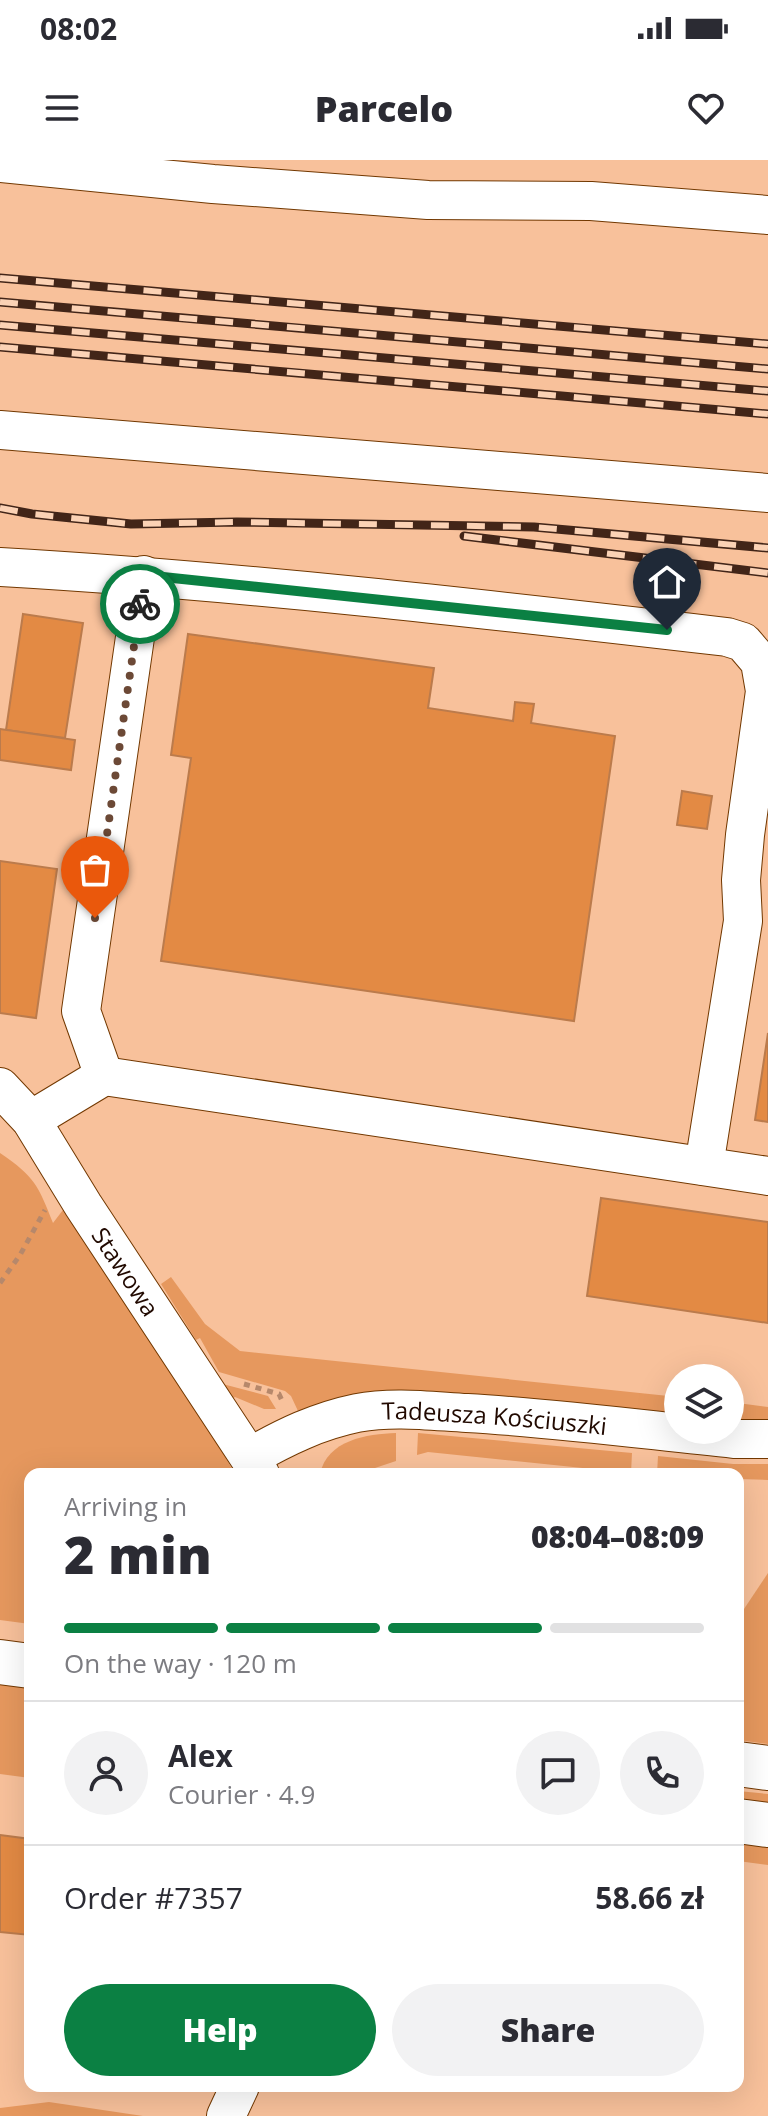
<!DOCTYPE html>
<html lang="en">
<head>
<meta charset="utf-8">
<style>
  body { margin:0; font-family:"Open Sans",sans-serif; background:#f2f2f3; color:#2b2b33; height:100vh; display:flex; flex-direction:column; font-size:30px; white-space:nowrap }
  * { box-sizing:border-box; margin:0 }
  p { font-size:26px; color:#7c7c81 }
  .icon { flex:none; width:44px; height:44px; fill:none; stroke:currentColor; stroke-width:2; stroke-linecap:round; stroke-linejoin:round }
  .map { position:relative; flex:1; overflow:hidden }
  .panel { position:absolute; left:24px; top:1308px; width:720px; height:624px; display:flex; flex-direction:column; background:#fff; border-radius:16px; box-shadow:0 8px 32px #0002 }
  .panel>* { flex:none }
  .fabs { position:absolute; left:664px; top:1204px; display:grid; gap:16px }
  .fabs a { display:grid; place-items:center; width:80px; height:80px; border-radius:50%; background:#fff; box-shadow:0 8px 32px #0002; font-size:40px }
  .pin { position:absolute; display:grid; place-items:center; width:68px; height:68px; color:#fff; margin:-82px -34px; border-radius:50% 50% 50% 0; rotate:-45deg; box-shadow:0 0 8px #0007 }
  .pin .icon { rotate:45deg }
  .courier { position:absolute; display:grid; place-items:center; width:80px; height:80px; margin:-40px; border:6px solid #0b8043; border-radius:50%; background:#fff; color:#222; box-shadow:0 2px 10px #0007 }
  .headline em { font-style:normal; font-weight:800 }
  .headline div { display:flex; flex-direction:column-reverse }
  .headline { display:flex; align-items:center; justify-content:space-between; height:136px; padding:0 40px }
  h1 { font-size:52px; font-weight:800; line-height:60px }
  .bar { display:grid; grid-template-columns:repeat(4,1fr); gap:12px 8px; align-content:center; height:96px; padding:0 40px }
  .bar i { height:10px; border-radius:6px; background:#e1e1e2 }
  .bar .current { background:#0b8043 }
  .bar p { grid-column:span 4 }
  .line { display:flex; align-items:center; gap:20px; padding:0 40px; border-top:2px solid #e1e1e2 }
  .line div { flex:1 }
  .round { display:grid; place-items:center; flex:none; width:84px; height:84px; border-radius:42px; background:#f2f2f3 }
  .button { display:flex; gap:16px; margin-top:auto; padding:16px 40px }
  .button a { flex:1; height:92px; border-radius:48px; background:#0b8043; color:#fff; font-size:32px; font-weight:800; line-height:92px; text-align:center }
  .button a+a { background:#f2f2f3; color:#2b2b33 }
  .status { display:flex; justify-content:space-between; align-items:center; height:56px; padding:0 40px; background:#fff; direction:ltr }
  .status svg { height:22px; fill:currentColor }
  header { display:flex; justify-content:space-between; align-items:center; height:104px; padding:0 40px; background:#fff; font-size:36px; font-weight:800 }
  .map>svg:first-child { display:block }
  .green { fill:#e6985e }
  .building { fill:#e38a44; stroke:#bb7b4c; stroke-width:2 }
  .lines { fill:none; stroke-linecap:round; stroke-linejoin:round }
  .minor-casing { stroke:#723800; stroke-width:40 }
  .major-casing { stroke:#723800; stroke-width:46 }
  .path { stroke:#b6886b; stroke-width:5; stroke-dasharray:6 6; stroke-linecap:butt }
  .minor { stroke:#fff; stroke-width:38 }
  .major { stroke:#fff; stroke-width:44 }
  .rail-casing { stroke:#422518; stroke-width:9 }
  .rail { stroke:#fbd2b5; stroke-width:6; stroke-dasharray:18; stroke-linecap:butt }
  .done { stroke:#6c4936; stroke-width:8; stroke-dasharray:0 14.4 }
  .route { stroke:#0b8043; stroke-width:10 }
  .labels { text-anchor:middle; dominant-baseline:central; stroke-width:7; stroke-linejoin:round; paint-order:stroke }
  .street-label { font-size:24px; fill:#210900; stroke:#fbd2b5 }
</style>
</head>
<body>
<div class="status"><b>08:02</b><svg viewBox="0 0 49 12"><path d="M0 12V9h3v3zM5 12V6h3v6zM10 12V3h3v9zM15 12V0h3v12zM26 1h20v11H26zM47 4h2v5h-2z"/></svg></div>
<header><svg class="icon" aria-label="menu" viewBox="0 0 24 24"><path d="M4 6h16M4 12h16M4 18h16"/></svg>Parcelo<svg class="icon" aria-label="heart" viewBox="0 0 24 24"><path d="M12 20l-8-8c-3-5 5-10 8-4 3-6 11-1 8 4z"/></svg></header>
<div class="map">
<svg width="768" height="1956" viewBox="0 0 768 1956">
  <rect width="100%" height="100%" fill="#f8c19b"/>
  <g class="green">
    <path d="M0,993C35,1017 38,1025 53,1063L66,1046L212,1274L235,1314H30V1464L0,1460Z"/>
    <path d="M171,1117L205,1164L240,1191L678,1237V1258L339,1240L298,1251L291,1236L285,1231L219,1212L200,1178L196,1180L161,1124Z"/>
    <path d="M215,1222L268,1236L276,1249H264L235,1237L229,1241Z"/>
    <path d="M730,1242L768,1247V1264L730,1263Z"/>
    <path d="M396,1273V1301L357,1314H320C327,1280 367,1274 396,1273Z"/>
    <path d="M418,1273L632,1293L631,1313L428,1292L417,1295Z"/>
    <path d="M658,1296L733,1304H768V1320L738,1319V1314H657Z"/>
    <path d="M768,1413V1584L738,1580V1458Z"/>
    <path d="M0,1520L30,1524V1618L0,1614Z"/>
    <path d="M738,1631L768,1634V1647L738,1643Z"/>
    <path d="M738,1683L768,1687V1705L738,1701Z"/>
    <path d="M49,1942L143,1956H0V1948Z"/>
  </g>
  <g class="building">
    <path d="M23,454L83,463L65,578L6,570Z"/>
    <path d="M188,474L434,508L428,548L513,561L515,542L534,544L531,563L615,576L574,861L161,801L191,598L171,595Z"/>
    <path d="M0,569L75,580L71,610L0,600Z"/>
    <path d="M682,631L712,636L707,669L677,665Z"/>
    <path d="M0,701L57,709L36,858L0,853Z"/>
    <path d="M768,873V962L755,960Z"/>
    <path d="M601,1038L768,1062V1163L587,1136Z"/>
    <path d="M0,1675L30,1679V1775L0,1772Z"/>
  </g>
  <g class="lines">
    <g class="minor-casing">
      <g id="minor">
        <path d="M0,3L213,24L428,40L591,41L768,55"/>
        <path d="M0,270L768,333"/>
        <path d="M0,407C243,421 485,449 727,477L743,482L760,502L765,531L745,675L741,720L743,761L704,1006"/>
        <path d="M104,916L768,1016"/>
        <path id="s1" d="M0,927L31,960L83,1045L260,1314"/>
        <path d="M31,960L104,916L81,851L144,415"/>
        <path id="s2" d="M250,1297C285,1277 318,1261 357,1253C393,1246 431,1251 467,1253C557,1258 646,1270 735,1279H768"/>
        <path d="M226,1956L240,1926"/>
      </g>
    </g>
    <g class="major-casing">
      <g id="major">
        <path d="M0,1502L30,1506"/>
        <path d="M738,1604L768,1608"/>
        <path d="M738,1661L768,1665"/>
      </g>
    </g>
    <g class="path">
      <path d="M0,1123L20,1095L45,1050"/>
      <path d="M244,1224L279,1234L283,1243"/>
    </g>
    <use href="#minor" class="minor"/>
    <use href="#major" class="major"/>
    <g class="rail-casing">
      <g id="rail">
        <path d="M0,118L768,184"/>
        <path d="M0,142L768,209"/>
        <path d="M0,165L768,231"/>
        <path d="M0,187L768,254"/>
        <path d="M0,348L32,354L131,364L237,362L534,367L768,388"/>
        <path d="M464,376L768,413"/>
      </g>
    </g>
    <use href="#rail" class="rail"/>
  </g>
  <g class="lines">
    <path class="done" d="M95,758L140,444"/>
    <path class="route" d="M140,444L144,415L667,470"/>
  </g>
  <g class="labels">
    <g class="street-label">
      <text stroke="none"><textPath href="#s1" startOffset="224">Stawowa</textPath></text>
      <text stroke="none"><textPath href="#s2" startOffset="254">Tadeusza Kościuszki</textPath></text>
    </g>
  </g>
</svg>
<div class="fabs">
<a><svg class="icon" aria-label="layers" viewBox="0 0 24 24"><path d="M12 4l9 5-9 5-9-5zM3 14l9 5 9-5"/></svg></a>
</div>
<div class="pin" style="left:95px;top:758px;background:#ea580c"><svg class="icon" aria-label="bag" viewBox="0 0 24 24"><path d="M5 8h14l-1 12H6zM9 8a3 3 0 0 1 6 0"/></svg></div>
<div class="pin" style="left:667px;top:470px;background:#1f2937"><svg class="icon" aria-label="home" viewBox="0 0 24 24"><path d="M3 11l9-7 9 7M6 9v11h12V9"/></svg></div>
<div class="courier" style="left:140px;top:444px"><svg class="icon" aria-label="bike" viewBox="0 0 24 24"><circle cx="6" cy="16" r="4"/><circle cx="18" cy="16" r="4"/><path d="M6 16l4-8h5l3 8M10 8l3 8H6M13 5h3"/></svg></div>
<section class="panel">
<div class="headline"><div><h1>2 min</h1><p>Arriving in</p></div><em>08:04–08:09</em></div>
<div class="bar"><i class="current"></i><i class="current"></i><i class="current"></i><i></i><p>On the way · 120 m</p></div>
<div class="line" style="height:144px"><a class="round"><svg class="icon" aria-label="person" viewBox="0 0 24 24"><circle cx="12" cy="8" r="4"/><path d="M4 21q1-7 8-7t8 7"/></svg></a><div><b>Alex</b><p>Courier · 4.9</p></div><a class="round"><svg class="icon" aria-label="chat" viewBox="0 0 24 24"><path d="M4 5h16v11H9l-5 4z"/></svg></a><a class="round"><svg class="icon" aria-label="phone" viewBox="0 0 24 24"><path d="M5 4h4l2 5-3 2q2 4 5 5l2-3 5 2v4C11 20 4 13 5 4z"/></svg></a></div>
<div class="line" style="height:104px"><div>Order #7357</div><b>58.66 zł</b></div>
<div class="button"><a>Help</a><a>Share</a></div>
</section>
</div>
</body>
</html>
